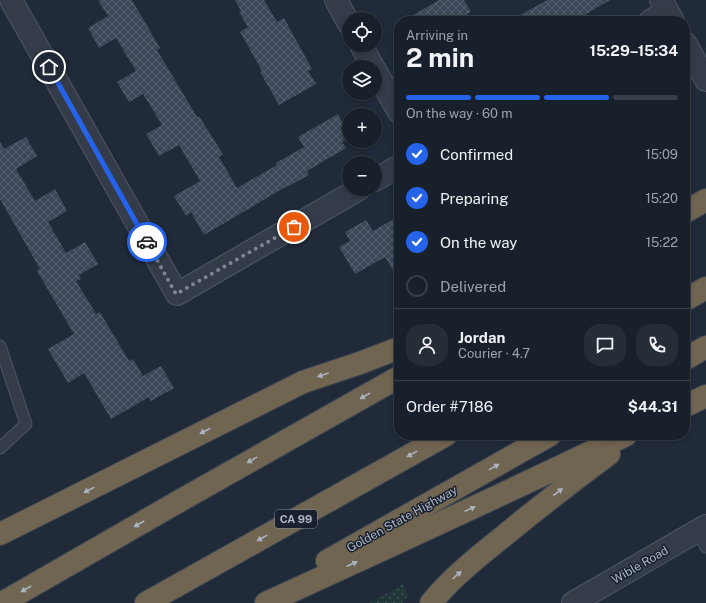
<!DOCTYPE html>
<html lang="en">
<head>
<meta charset="utf-8">
<style>
  body { margin:0; font-family:"Public Sans",sans-serif; background:#252d37; color:#f1f3f6; height:100vh; display:flex; flex-direction:column; font-size:15px; white-space:nowrap }
  * { box-sizing:border-box; margin:0 }
  p { font-size:13px; color:#9fa3a9 }
  .icon { flex:none; width:22px; height:22px; fill:none; stroke:currentColor; stroke-width:2; stroke-linecap:round; stroke-linejoin:round }
  .map { position:relative; flex:1; overflow:hidden }
  .drawer { position:absolute; left:394px; top:16px; width:296px; height:424px; display:flex; flex-direction:column; background:#18202b; border-radius:16px; box-shadow:0 2px 6px #0003,0 0 0 1px #363e47 }
  .drawer>* { flex:none }
  .tools { position:absolute; left:342px; top:12px; display:grid; gap:8px }
  .tools a { display:grid; place-items:center; width:40px; height:40px; border-radius:50%; background:#18202b; box-shadow:0 2px 6px #0003,0 0 0 1px #363e47; font-size:20px }
  .pin { position:absolute; display:grid; place-items:center; width:34px; height:34px; color:#fff; margin:-17px; border:2px solid #fff; border-radius:50%; box-shadow:0 1px 4px #0007 }
  .courier { position:absolute; display:grid; place-items:center; width:40px; height:40px; margin:-20px; border:3px solid #2563eb; border-radius:50%; background:#fff; color:#222; box-shadow:0 1px 5px #0007 }
  .summary em { font-style:normal; font-weight:700 }
  .summary div { display:flex; flex-direction:column-reverse }
  .summary { display:flex; align-items:center; justify-content:space-between; height:68px; padding:0 12px }
  h1 { font-size:26px; font-weight:700; line-height:30px }
  .bar { display:grid; grid-template-columns:repeat(4,1fr); gap:6px 4px; align-content:center; height:48px; padding:0 12px }
  .bar i { height:5px; border-radius:3px; background:#363e47 }
  .bar .on { background:#2563eb }
  .bar p { grid-column:span 4 }
  .line { display:flex; align-items:center; gap:10px; padding:0 12px; border-top:1px solid #363e47 }
  .line div { flex:1 }
  .round { display:grid; place-items:center; flex:none; width:42px; height:42px; border-radius:16px; background:#252d37 }
  ol { padding:0 12px; list-style:none }
  li { display:flex; align-items:center; gap:12px; height:44px }
  li p { margin-inline-start:auto }
  li .icon { padding:4px; border-radius:50%; background:#2563eb; color:#fff; stroke-width:4 }
  li:last-child { color:#9fa3a9 }
  li i { width:22px; height:22px; border:2px solid #363e47; border-radius:50% }
  .map>svg:first-child { display:block }
  .grass { fill:url(#grass-dots) }
  .building { fill:url(#building-cross-hatch) }
  .lines { fill:none; stroke-linecap:round; stroke-linejoin:round }
  .service-casing { stroke:#4e5764; stroke-width:13 }
  .minor-casing { stroke:#4e5764; stroke-width:24 }
  .tertiary-casing { stroke:#4e5764; stroke-width:24 }
  .motorway-casing { stroke:#3e4754; stroke-width:24 }
  .service { stroke:#343c4a; stroke-width:11 }
  .minor { stroke:#343c4a; stroke-width:22 }
  .tertiary { stroke:#343c4a; stroke-width:22 }
  .motorway { stroke:#706550; stroke-width:22 }
  .oneway { fill:#abb3c0 }
  .done { stroke:#7c8695; stroke-width:4; stroke-dasharray:0 7.2 }
  .route { stroke:#2563eb; stroke-width:5 }
  .labels { text-anchor:middle; dominant-baseline:central; stroke-width:3; stroke-linejoin:round; paint-order:stroke }
  .shield { fill:#19212e; stroke:#818a98; stroke-width:1 }
  .shield-label { font-size:11px; font-weight:bold; fill:#aeb7c6 }
  .street-label { font-size:12px; fill:#aeb7c6; stroke:#19212e }
</style>
</head>
<body>
<div class="map">
<svg width="706" height="603" viewBox="0 0 706 603">
  <defs>
    <pattern id="grass-dots" width="8" height="8" patternUnits="userSpaceOnUse"><rect width="8" height="8" fill="#22373a"/><path d="M2 2h.1M6 6h.1" fill="none" stroke="#405255" stroke-width="1.8" stroke-linecap="round"/></pattern>
    <pattern id="building-cross-hatch" width="8" height="8" patternUnits="userSpaceOnUse"><rect width="8" height="8" fill="#3c4859"/><path d="M0 0l8 8M0 8l8-8" fill="none" stroke="#56606f"/></pattern>
  </defs>
  <rect width="100%" height="100%" fill="#202a39"/>
  <path class="grass" d="M403,584L408,596L402,603H369Z"/>
  <g class="building">
    <path d="M98,0H132L160,48L157,50L197,117L199,116L223,154L219,157L237,188L277,165L276,163L304,147L298,137L338,114L349,134V138L342,142L346,148L307,171L309,175L289,186V185L204,235L191,212L186,216L174,196L200,181L179,145L159,156L146,134L162,125L143,94L129,102L117,82L136,71L116,38L99,48L88,28L108,16Z"/>
    <path d="M235,0H264L277,22L284,18L312,69L308,71L316,84L279,105L260,72L262,71L240,32L248,27L239,12L241,11Z"/>
    <path d="M439,0H464L471,12L455,21H403Z"/>
    <path d="M547,0H610L574,21H510Z"/>
    <path d="M26,137L37,156L16,169L35,201L55,189L67,211L48,222L66,253L85,242L98,264L79,275L81,279L76,281L96,314L100,312L129,361L133,359L143,376L161,366L174,388L151,401L149,397L111,419L84,373L68,383L48,349L74,334L37,271L40,269L0,199V142L4,149Z"/>
    <path d="M399,216V281L385,257L355,274L339,247L350,241L345,232L366,220L373,231Z"/>
  </g>
  <g class="lines">
    <g class="service-casing">
      <g id="service">
        <path d="M0,346L26,424L0,448"/>
        <path d="M698,531L706,547"/>
      </g>
    </g>
    <g class="minor-casing">
      <g id="minor">
        <path d="M11,0L177,294L359,189"/>
        <path d="M336,0L349,24"/>
        <path d="M661,0L673,21"/>
        <path d="M650,21L667,11"/>
        <path d="M685,43L706,80"/>
        <path d="M361,45L373,67"/>
        <path d="M375,70L399,112"/>
        <path d="M375,180L399,166"/>
      </g>
    </g>
    <g class="tertiary-casing">
      <path id="tertiary" d="M573,603L706,526"/>
    </g>
    <g class="motorway-casing">
      <g id="motorway">
        <path d="M685,212L706,200"/>
        <path d="M685,300L706,288"/>
        <path d="M685,359L706,347"/>
        <path d="M685,406L706,396"/>
        <path d="M0,534L303,382L360,363L399,348"/>
        <path d="M327,561L550,435"/>
        <path d="M2,603L183,499L399,377"/>
        <path d="M146,603L446,435"/>
        <path d="M266,603C386,548 507,493 626,435"/>
        <path d="M431,603C452,577 479,556 505,535C539,507 574,480 609,454"/>
      </g>
    </g>
    <use href="#service" class="service"/>
    <use href="#minor" class="minor"/>
    <use href="#tertiary" class="tertiary"/>
    <use href="#motorway" class="motorway"/>
  </g>
  <defs><path id="oneway-solid" d="M-6-.8H1V-3.2L6.5 0L1 3.2V.8H-6Z"/></defs>
  <g class="oneway">
    <use href="#oneway-solid" transform="translate(323 375) rotate(161)"/>
    <use href="#oneway-solid" transform="translate(365 396) rotate(150)"/>
    <use href="#oneway-solid" transform="translate(205 431) rotate(153)"/>
    <use href="#oneway-solid" transform="translate(412 454) rotate(151)"/>
    <use href="#oneway-solid" transform="translate(252 460) rotate(151)"/>
    <use href="#oneway-solid" transform="translate(494 467) rotate(-29)"/>
    <use href="#oneway-solid" transform="translate(89 490) rotate(153)"/>
    <use href="#oneway-solid" transform="translate(558 492) rotate(-38)"/>
    <use href="#oneway-solid" transform="translate(470 509) rotate(-25)"/>
    <use href="#oneway-solid" transform="translate(139 524) rotate(150)"/>
    <use href="#oneway-solid" transform="translate(262 538) rotate(151)"/>
    <use href="#oneway-solid" transform="translate(352 564) rotate(-24)"/>
    <use href="#oneway-solid" transform="translate(457 575) rotate(-42)"/>
    <use href="#oneway-solid" transform="translate(26 589) rotate(150)"/>
  </g>
  <g class="lines">
    <path class="done" d="M147,242L176,294L294,227"/>
    <path class="route" d="M49,67L147,242"/>
  </g>
  <g class="labels">
    <rect class="shield" x="275" y="510" width="42" height="18" rx="3"/>
    <g class="shield-label">
      <text x="296" y="519">CA 99</text>
    </g>
    <g class="street-label">
      <text transform="translate(402 519) rotate(-29)">Golden State Highway</text>
      <text transform="translate(640 565) rotate(-30)">Wible Road</text>
    </g>
  </g>
</svg>
<div class="tools">
<a><svg class="icon" aria-label="locate" viewBox="0 0 24 24"><circle cx="12" cy="12" r="6"/><path d="M12 2v4M12 18v4M2 12h4M18 12h4"/></svg></a>
<a><svg class="icon" aria-label="layers" viewBox="0 0 24 24"><path d="M12 4l9 5-9 5-9-5zM3 14l9 5 9-5"/></svg></a>
<a>+</a>
<a>−</a>
</div>
<div class="pin" style="left:294px;top:227px;background:#ea580c"><svg class="icon" aria-label="bag" viewBox="0 0 24 24"><path d="M5 8h14l-1 12H6zM9 8a3 3 0 0 1 6 0"/></svg></div>
<div class="pin" style="left:49px;top:67px;background:#1f2937"><svg class="icon" aria-label="home" viewBox="0 0 24 24"><path d="M3 11l9-7 9 7M6 9v11h12V9"/></svg></div>
<div class="courier" style="left:147px;top:242px"><svg class="icon" aria-label="car" viewBox="0 0 24 24"><path d="M5 17H2v-5l4-1 3-4h7l3 4 3 1v5h-3M9 17h6M6 11h13"/><circle cx="7" cy="17" r="2"/><circle cx="17" cy="17" r="2"/></svg></div>
<section class="drawer">
<div class="summary"><div><h1>2 min</h1><p>Arriving in</p></div><em>15:29–15:34</em></div>
<div class="bar"><i class="on"></i><i class="on"></i><i class="on"></i><i></i><p>On the way · 60 m</p></div>
<ol>
<li><svg class="icon" aria-label="check" viewBox="0 0 24 24"><path d="M5 12l5 5 9-10"/></svg>Confirmed<p>15:09</p></li>
<li><svg class="icon" aria-label="check" viewBox="0 0 24 24"><path d="M5 12l5 5 9-10"/></svg>Preparing<p>15:20</p></li>
<li><svg class="icon" aria-label="check" viewBox="0 0 24 24"><path d="M5 12l5 5 9-10"/></svg>On the way<p>15:22</p></li>
<li><i></i>Delivered</li>
</ol>
<div class="line" style="height:72px"><a class="round"><svg class="icon" aria-label="person" viewBox="0 0 24 24"><circle cx="12" cy="8" r="4"/><path d="M4 21q1-7 8-7t8 7"/></svg></a><div><b>Jordan</b><p>Courier · 4.7</p></div><a class="round"><svg class="icon" aria-label="chat" viewBox="0 0 24 24"><path d="M4 5h16v11H9l-5 4z"/></svg></a><a class="round"><svg class="icon" aria-label="phone" viewBox="0 0 24 24"><path d="M5 4h4l2 5-3 2q2 4 5 5l2-3 5 2v4C11 20 4 13 5 4z"/></svg></a></div>
<div class="line" style="height:52px"><div>Order #7186</div><b>$44.31</b></div>
</section>
</div>
</body>
</html>
